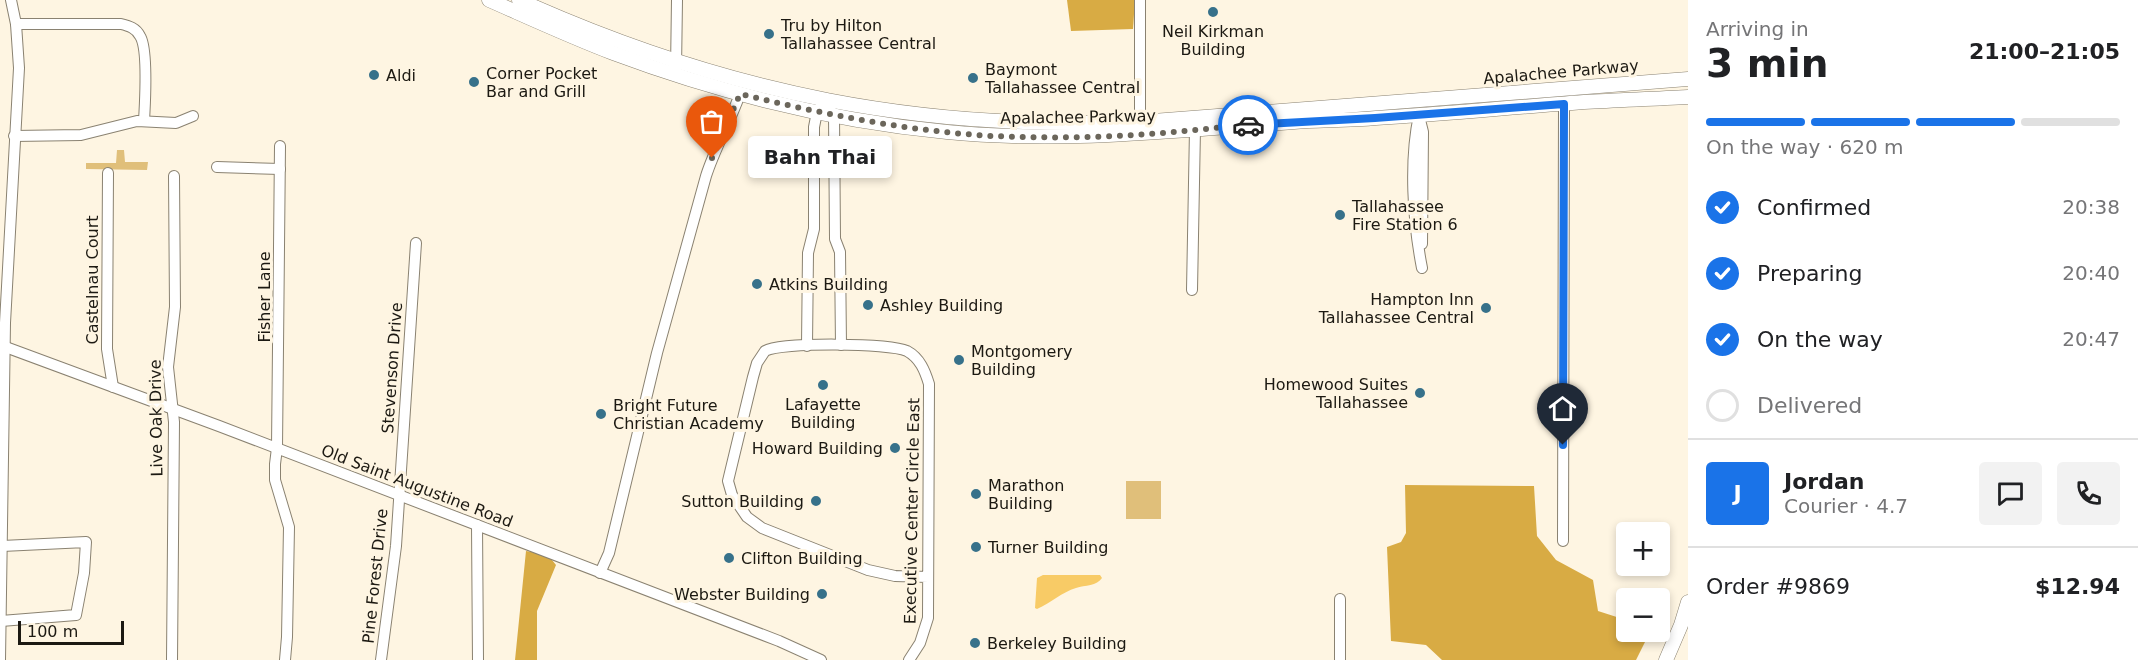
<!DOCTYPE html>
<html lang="en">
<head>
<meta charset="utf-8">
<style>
  body { margin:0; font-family:"DejaVu Sans",sans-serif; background:#f2f2f2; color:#202124; height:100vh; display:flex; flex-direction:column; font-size:22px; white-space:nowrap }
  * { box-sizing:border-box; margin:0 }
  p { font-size:20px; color:#757577 }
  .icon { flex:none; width:33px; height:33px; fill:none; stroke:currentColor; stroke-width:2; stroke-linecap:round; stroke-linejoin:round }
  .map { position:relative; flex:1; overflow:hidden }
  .details { display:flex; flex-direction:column; background:#fff; width:450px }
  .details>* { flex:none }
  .buttons { position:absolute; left:1616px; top:522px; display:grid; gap:12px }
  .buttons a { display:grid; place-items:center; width:54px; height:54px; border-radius:6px; background:#fff; box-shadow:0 3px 9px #0003; font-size:30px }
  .scale { position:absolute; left:18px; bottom:15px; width:106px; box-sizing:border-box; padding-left:6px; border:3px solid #1c1912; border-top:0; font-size:16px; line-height:21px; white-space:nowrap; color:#1c1912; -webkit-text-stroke:4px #fef5e2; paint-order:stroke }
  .pin { position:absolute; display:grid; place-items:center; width:51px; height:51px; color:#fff; margin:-62px -26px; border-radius:50% 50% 50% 0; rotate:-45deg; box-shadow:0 0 6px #0007 }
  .pin .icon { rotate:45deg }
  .courier { position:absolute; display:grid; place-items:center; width:60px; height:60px; margin:-30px; border:4px solid #1a73e8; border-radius:50%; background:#fff; color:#222; box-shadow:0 2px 8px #0007 }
  .bubble { position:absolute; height:42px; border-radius:6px; background:#fff; box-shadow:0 3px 9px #0003; font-size:20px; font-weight:600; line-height:42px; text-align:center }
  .overview em { font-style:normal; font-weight:600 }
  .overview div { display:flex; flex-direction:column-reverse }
  .overview { display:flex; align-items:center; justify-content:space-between; height:102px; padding:0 18px }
  h1 { font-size:39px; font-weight:600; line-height:45px }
  .bar { display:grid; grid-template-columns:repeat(4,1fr); gap:9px 6px; align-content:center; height:72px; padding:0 18px }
  .bar i { height:8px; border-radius:4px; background:#e0e0e0 }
  .bar .active { background:#1a73e8 }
  .bar p { grid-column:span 4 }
  .line { display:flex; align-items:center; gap:15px; padding:0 18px; border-top:2px solid #e0e0e0 }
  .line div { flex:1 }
  .round { display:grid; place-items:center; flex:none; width:63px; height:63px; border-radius:6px; background:#f2f2f2 }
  ol { padding:0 18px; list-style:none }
  li { display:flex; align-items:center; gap:18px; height:66px }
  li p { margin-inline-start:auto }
  li .icon { padding:6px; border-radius:50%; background:#1a73e8; color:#fff; stroke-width:4 }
  li:last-child { color:#757577 }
  li i { width:33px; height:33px; border:3px solid #e0e0e0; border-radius:50% }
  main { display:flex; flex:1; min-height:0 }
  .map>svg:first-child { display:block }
  .green { fill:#e0bf7a }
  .forest { fill:#d8ab44 }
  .water { fill:#f8cb66 }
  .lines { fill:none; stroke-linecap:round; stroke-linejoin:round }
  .minor-casing { stroke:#8a8271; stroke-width:12 }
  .major-casing { stroke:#8a8271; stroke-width:15 }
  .minor { stroke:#fff; stroke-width:10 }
  .major { stroke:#fff; stroke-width:14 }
  .done { stroke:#6b665b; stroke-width:6; stroke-dasharray:0 10.8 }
  .route { stroke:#1a73e8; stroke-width:8 }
  .poi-dot { fill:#37718a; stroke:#fef5e2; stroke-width:2 }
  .labels { text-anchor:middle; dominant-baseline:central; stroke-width:6; stroke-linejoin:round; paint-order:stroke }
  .poi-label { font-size:16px; fill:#1c1912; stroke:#fef5e2; text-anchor:start }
  .street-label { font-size:16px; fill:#1c1912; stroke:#fef5e2 }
</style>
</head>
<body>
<main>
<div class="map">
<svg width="1688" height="660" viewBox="0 0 1688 660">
  <rect width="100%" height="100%" fill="#fef5e2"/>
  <g class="green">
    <path d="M117,150H124L125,162H148L147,170L86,169V163H116Z"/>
    <rect x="1126" y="481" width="35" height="38"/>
  </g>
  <g class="forest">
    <path d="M1067,0H1135L1133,29L1071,31Z"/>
    <path d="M1405,485L1534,486L1537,536L1556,560L1593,580L1598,611L1626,620V632H1650L1636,660H1442L1426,645L1391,641L1387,547L1401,542L1406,533Z"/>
    <path d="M526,551L548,555L556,565L537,611V660H515Z"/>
  </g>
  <path class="water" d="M1043,575H1100L1102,578C1097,586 1085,585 1076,588C1062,592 1051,603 1037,609L1035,608L1037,578Z"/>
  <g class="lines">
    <g class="minor-casing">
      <g id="minor">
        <path d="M16,24H121C129,26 136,28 140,36C148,48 145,104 144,121"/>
        <path d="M676,69L677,0"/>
        <path d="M1419,115C1409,161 1413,222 1422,268"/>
        <path d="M1419,116L1423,132L1422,244"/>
        <path d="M1136,128L1140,113V0"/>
        <path d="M14,136L81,135L137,121L176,123L193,116"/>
        <path d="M280,146L277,448L275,464V480L289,527L287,637L285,660"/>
        <path d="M217,167L280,169"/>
        <path d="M108,173L107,349L113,387"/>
        <path d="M1192,290L1195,129"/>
        <path d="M0,345L219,426L779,641L821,660"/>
        <path d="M807,346L808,253L814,229V127L817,112L824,101L834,115L835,239L840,252L841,345"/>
        <path d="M477,525L478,660"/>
        <path d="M1563,541L1564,104"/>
        <path d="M600,573L609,553L657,353L706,176C715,148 730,122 740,94"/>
        <path d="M1,621L76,615L84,573L86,542L2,546"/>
        <path d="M0,660L5,323L19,68L16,24L11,0"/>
        <path d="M172,660L174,422L168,367L175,307L174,176"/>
        <path d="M381,660L396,546L416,243"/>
        <path d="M909,660L920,643L928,618L929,384C925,371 920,358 907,351C889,343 781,342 765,351L757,363L753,377L728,481L732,495L747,517L762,528L868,570L895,576L928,577"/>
        <path d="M1340,660V599"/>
      </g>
    </g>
    <g class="major-casing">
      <g id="major">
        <path d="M489,0C530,18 571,37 613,53C720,93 833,121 947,132C1068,144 1188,129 1308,121C1331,120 1353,120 1376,118C1445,114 1514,107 1584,102C1618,100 1653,99 1688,97"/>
        <path d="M519,0C728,94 924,133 1153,121L1688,79"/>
        <path d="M1666,660L1681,625L1688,602"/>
      </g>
    </g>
    <use href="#minor" class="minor"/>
    <use href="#major" class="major"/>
  </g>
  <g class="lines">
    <path class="done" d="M712,158L740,94C823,114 907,131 992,136C1039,138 1087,138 1134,135C1172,133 1210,128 1248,125"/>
    <path class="route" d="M1248,125L1375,118L1564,104L1563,445"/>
  </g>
  <g class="poi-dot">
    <circle cx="1213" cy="12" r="6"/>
    <circle cx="769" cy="34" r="6"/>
    <circle cx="374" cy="75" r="6"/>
    <circle cx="973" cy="78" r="6"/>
    <circle cx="474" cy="82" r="6"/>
    <circle cx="1340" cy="215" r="6"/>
    <circle cx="757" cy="284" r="6"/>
    <circle cx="868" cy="305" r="6"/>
    <circle cx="1486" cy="308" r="6"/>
    <circle cx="959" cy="360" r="6"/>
    <circle cx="823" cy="385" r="6"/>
    <circle cx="1420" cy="393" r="6"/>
    <circle cx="601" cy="414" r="6"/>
    <circle cx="895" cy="448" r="6"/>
    <circle cx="976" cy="494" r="6"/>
    <circle cx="816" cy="501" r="6"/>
    <circle cx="976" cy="547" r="6"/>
    <circle cx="729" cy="558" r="6"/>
    <circle cx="822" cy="594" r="6"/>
    <circle cx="975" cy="643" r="6"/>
  </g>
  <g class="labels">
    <g class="poi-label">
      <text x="781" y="25">Tru by Hilton<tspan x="781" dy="18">Tallahassee Central</tspan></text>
      <text x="1213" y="31" text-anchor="middle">Neil Kirkman<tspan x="1213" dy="18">Building</tspan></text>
      <text x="985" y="69">Baymont<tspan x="985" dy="18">Tallahassee Central</tspan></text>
      <text x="486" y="73">Corner Pocket<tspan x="486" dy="18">Bar and Grill</tspan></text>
      <text x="386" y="75">Aldi</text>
      <text x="1352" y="206">Tallahassee<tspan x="1352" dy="18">Fire Station 6</tspan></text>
      <text x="769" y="284">Atkins Building</text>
      <text x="1474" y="299" text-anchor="end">Hampton Inn<tspan x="1474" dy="18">Tallahassee Central</tspan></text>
      <text x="880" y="305">Ashley Building</text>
      <text x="971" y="351">Montgomery<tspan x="971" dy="18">Building</tspan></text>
      <text x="1408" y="384" text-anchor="end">Homewood Suites<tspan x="1408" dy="18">Tallahassee</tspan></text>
      <text x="823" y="404" text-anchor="middle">Lafayette<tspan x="823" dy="18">Building</tspan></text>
      <text x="613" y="405">Bright Future<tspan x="613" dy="18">Christian Academy</tspan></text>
      <text x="883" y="448" text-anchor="end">Howard Building</text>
      <text x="988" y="485">Marathon<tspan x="988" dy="18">Building</tspan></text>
      <text x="804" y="501" text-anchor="end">Sutton Building</text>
      <text x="988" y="547">Turner Building</text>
      <text x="741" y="558">Clifton Building</text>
      <text x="810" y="594" text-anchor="end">Webster Building</text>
      <text x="987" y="643">Berkeley Building</text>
    </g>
    <g class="street-label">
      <text transform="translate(1561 72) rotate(-5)">Apalachee Parkway</text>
      <text transform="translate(1078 117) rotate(-1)">Apalachee Parkway</text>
      <text transform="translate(92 280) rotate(-90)">Castelnau Court</text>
      <text transform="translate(264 297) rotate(-90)">Fisher Lane</text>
      <text transform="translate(392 368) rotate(-86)">Stevenson Drive</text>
      <text transform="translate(156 418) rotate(-91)">Live Oak Drive</text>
      <text transform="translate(417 486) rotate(21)">Old Saint Augustine Road</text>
      <text transform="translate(912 511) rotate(-89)">Executive Center Circle East</text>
      <text transform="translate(375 576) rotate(-84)">Pine Forest Drive</text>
    </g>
  </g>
</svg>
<div class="buttons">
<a>+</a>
<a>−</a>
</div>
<div class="scale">100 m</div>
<div class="pin" style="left:712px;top:158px;background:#ea580c"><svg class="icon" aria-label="bag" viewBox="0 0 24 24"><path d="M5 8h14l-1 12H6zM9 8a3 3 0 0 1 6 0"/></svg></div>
<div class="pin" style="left:1563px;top:445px;background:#1f2937"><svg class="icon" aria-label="home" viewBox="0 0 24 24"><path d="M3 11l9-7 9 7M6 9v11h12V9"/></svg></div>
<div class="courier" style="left:1248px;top:125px"><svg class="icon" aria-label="car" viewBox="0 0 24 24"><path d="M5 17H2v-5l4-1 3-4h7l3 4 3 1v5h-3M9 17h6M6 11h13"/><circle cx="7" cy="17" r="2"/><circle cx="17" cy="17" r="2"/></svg></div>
<div class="bubble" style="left:748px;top:136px;width:144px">Bahn Thai</div>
</div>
<section class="details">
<div class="overview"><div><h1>3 min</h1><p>Arriving in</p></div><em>21:00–21:05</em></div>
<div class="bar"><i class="active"></i><i class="active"></i><i class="active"></i><i></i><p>On the way · 620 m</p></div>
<ol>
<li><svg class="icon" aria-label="check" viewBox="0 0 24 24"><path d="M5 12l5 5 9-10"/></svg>Confirmed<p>20:38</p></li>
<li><svg class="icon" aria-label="check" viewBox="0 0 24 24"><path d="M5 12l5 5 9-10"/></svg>Preparing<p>20:40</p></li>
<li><svg class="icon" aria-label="check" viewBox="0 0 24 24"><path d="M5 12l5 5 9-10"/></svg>On the way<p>20:47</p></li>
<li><i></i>Delivered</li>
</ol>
<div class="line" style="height:108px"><b class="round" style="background:#1a73e8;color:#fff">J</b><div><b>Jordan</b><p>Courier · 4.7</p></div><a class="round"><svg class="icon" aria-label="chat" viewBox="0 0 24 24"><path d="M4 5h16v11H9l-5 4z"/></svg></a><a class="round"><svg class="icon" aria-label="phone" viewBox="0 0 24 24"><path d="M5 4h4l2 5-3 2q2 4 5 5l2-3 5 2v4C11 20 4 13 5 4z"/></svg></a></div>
<div class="line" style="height:78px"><div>Order #9869</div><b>$12.94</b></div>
</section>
</main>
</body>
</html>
